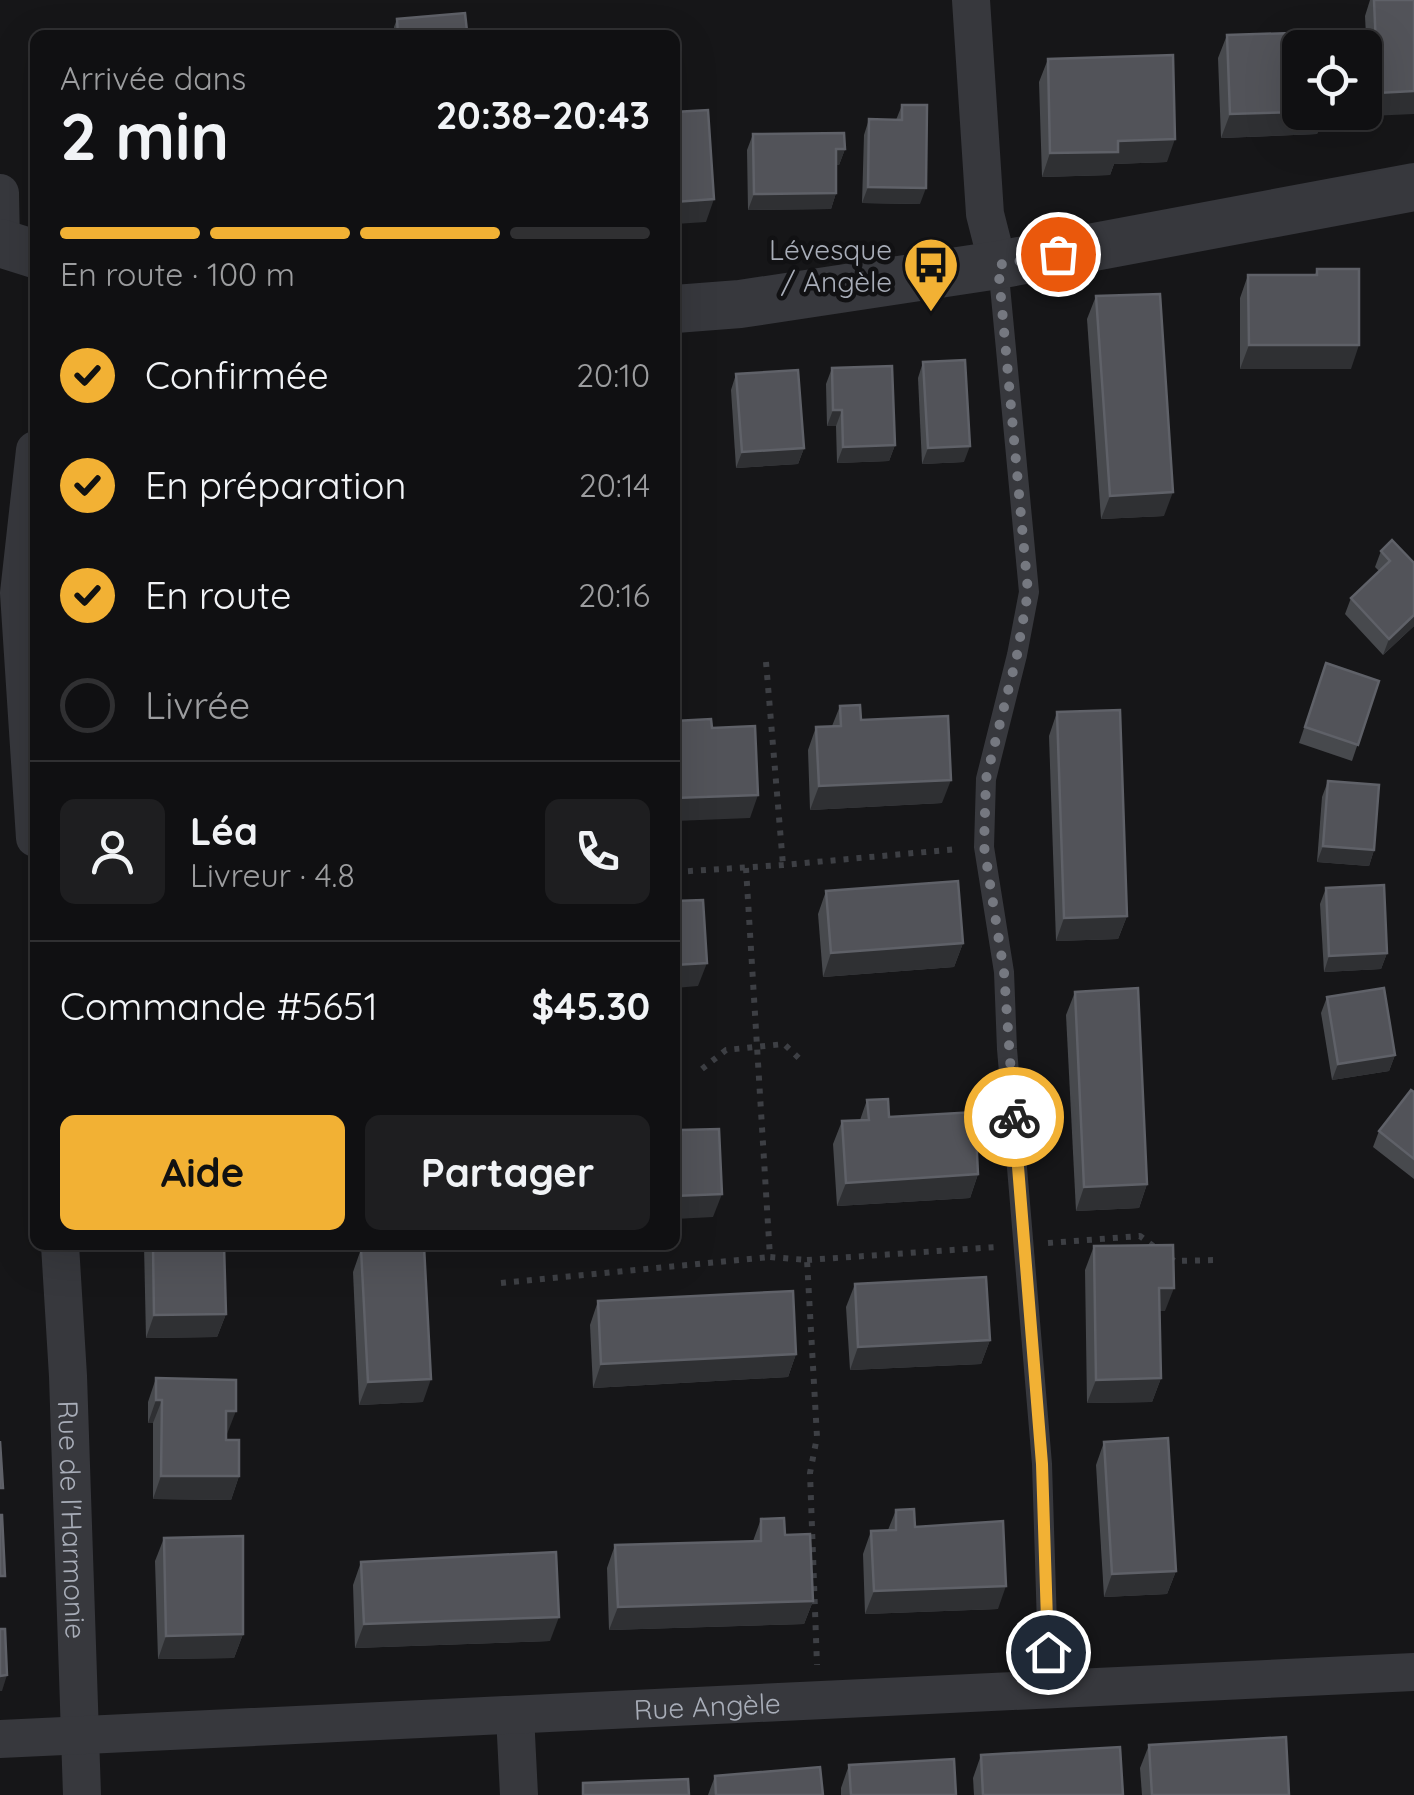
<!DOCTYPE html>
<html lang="fr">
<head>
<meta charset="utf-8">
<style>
  body { margin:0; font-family:Quicksand,sans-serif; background:#1e1e20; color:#f1f3f6; height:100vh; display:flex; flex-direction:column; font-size:38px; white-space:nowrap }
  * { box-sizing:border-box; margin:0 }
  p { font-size:32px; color:#9c9d9f }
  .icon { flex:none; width:55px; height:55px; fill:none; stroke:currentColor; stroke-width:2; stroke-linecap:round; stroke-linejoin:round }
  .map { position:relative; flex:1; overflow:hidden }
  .side { position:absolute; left:30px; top:30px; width:650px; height:1220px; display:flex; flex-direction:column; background:#101012; border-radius:15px; box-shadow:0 10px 40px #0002,0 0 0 2px #303032 }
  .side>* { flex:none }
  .controls { position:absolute; left:1282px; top:30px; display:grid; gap:20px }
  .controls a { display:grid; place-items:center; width:100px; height:100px; border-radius:15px; background:#101012; box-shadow:0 10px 40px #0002,0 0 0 2px #303032; font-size:50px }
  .pin { position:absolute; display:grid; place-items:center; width:85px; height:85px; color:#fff; margin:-42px; border:5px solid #fff; border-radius:50%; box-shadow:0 2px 10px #0007 }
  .courier { position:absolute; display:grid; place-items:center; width:100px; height:100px; margin:-50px; border:8px solid #f2b134; border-radius:50%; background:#fff; color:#222; box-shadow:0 2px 12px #0007 }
  .summary em { font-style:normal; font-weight:700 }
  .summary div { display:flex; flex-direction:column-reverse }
  .summary { display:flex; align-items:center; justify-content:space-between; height:170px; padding:0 30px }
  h1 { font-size:65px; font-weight:700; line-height:75px }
  .bar { display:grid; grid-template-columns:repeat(4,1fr); gap:15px 10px; align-content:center; height:120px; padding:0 30px }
  .bar i { height:12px; border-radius:8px; background:#303032 }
  .bar .selected { background:#f2b134 }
  .bar p { grid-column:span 4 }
  .line { display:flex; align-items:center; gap:25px; padding:0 30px; border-top:2px solid #303032 }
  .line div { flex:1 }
  .round { display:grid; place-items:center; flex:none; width:105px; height:105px; border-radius:15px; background:#1e1e20 }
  ol { padding:0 30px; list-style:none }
  li { display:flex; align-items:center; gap:30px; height:110px }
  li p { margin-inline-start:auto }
  li .icon { padding:10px; border-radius:50%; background:#f2b134; color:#111; stroke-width:4 }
  li:last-child { color:#9c9d9f }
  li i { width:55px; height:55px; border:5px solid #303032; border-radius:50% }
  .action { display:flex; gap:20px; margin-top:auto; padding:20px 30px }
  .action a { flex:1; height:115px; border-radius:15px; background:#f2b134; color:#111; font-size:40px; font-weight:700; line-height:115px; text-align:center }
  .action a+a { background:#1e1e20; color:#f1f3f6 }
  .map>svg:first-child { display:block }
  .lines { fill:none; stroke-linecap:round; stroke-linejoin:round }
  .path { stroke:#3d3f44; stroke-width:6; stroke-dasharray:5 8; stroke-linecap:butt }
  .service { stroke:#37383d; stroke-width:20 }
  .minor { stroke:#37383d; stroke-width:38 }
  .tertiary { stroke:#37383d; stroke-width:48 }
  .wall { fill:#47494d }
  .shaded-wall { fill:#2f3033 }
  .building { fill:#525359; stroke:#5f6168; stroke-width:2.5 }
  .done { stroke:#757880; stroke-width:10; stroke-dasharray:0 18 }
  .route { stroke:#f2b134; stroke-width:12 }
  .labels { text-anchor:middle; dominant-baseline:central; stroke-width:9; stroke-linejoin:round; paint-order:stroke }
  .poi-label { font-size:28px; fill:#a8adb8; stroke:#111113; text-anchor:end }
  .street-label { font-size:28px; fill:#a8adb8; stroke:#111113 }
</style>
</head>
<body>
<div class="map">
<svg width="1414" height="1795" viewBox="0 0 1414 1795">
  <rect width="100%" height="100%" fill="#161618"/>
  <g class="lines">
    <g class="path">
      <path d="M766,662L783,865"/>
      <path d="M746,868L770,1257L807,1260L817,1437L810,1473L817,1665"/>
      <path d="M675,872L783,865L958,849"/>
      <path d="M702,1069L726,1050L784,1044L804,1063"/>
      <path d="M1048,1243L1140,1236L1156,1248"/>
      <path d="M1170,1258L1174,1261L1216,1260"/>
      <path d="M807,1260L996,1247"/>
      <path d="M501,1283L770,1257"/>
    </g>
    <path class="service" d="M998,265L1029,592L1017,655L986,779L984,847L1004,972L1007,1049L1042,1464L1049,1690"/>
    <g class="minor">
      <path d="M971,0L985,214L998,265"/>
      <path d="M0,193L1,243"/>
      <path d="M35,450L19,593L35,838"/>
      <path id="s1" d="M60,1245L68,1376L82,1795"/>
      <path d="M515,1715L519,1795"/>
      <path id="s2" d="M0,1739L1414,1672"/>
    </g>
    <g class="tertiary">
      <path d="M0,243L35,254"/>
      <path d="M675,309L740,304L998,265L1414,187"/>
    </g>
  </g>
  <g class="wall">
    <path d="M1370,0H1414L1370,116L1365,16Z"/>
    <path d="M397,19L465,35H395L394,27Z"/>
    <path d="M1227,35L1300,112H1325L1317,134L1221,138L1218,58Z"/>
    <path d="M1048,59L1167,162L1114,164L1110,175L1042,177L1039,82Z"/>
    <path d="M902,105L920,204L862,203L864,135L869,119L896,120Z"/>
    <path d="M753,134L845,149L839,165H836V193L831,209L748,210L747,150Z"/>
    <path d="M1317,269L1351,369H1240V298L1248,275H1315Z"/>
    <path d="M1096,296L1164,516L1101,519L1087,319Z"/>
    <path d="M923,362L964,462L922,464L918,378Z"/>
    <path d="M832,368L895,445L889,461L837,463L836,426H827L826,384Z"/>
    <path d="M736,374L804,448L798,464L736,468L731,390Z"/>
    <path d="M1392,540L1414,626L1383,655L1345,614L1351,598L1379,571L1375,567L1381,551Z"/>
    <path d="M1326,663L1379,681L1352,761L1299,743Z"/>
    <path d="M840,706L861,720L942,803L810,810L808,750L816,727L832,726Z"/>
    <path d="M1057,712L1127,916L1118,939L1056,941L1049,736Z"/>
    <path d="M1328,781L1374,850L1369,866L1317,862L1322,797Z"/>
    <path d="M1326,888L1387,953L1381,969L1324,972L1320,904Z"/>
    <path d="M826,891L963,943L954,967L823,977L818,914Z"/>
    <path d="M1075,992L1147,1184L1139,1208L1076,1211L1066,1015Z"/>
    <path d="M1327,997L1395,1055L1389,1071L1332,1080L1321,1013Z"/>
    <path d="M1414,1092V1179L1373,1147L1379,1131Z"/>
    <path d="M867,1100L889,1117L978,1174L970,1198L837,1206L833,1144L842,1121L860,1120Z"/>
    <path d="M144,1245H224L226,1314L217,1337L146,1338Z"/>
    <path d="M1094,1246L1165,1311H1160L1161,1378L1152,1402L1087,1403L1085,1270Z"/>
    <path d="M361,1249L423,1402L359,1405L353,1272Z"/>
    <path d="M855,1284L990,1340L981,1364L850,1370L846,1307Z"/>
    <path d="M598,1301L796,1354L788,1377L593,1388L590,1325Z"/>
    <path d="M156,1378L227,1434L226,1440L239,1476L231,1500L153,1499V1423H148V1402Z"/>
    <path d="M1104,1442L1176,1571L1167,1594L1104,1597L1096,1465Z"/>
    <path d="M896,1510L915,1527L998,1609L865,1614L863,1554L871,1531L888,1530Z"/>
    <path d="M761,1519L785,1535L813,1601L804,1624L609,1630L607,1568L615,1545L753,1541Z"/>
    <path d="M164,1538L243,1634L234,1658L158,1659L155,1561Z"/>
    <path d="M361,1562L550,1641L355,1648L353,1585Z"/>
    <path d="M1149,1745L1289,1795H1142L1140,1768Z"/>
    <path d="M981,1755L1123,1795H974L973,1778Z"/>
    <path d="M849,1765L956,1795H841V1788Z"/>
    <path d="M715,1776L823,1795H708Z"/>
  </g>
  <g class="shaded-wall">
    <path d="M467,31L465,35H423Z"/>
    <path d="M1414,91V114L1370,116L1378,93Z"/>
    <path d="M1325,112L1317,134L1221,138L1230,114Z"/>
    <path d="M1175,139L1167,162L1114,164L1110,175L1042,177L1050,153L1118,141Z"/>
    <path d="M836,149H845L839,165H830Z"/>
    <path d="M868,187L926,188L920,204L862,203Z"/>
    <path d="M836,193L831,209L748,210L754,194Z"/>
    <path d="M714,199L706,222L675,224V202Z"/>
    <path d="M1249,345H1359L1351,369H1240Z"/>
    <path d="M833,410H842L836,426H827Z"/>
    <path d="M895,445L889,461L837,463L843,447Z"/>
    <path d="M970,446L964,462L922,464L928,448Z"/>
    <path d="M804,448L798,464L736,468L742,452Z"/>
    <path d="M1173,492L1164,516L1101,519L1110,496Z"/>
    <path d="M1414,615V626L1383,655L1389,639Z"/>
    <path d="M951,780L942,803L810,810L819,786Z"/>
    <path d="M758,795L750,818L675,821V798Z"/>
    <path d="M1323,846L1374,850L1369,866L1317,862Z"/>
    <path d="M1127,916L1118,939L1056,941L1064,918Z"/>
    <path d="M963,943L954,967L823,977L831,953Z"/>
    <path d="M1387,953L1381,969L1324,972L1329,956Z"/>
    <path d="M707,963L698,986L675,988V965Z"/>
    <path d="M1395,1055L1389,1071L1332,1080L1338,1064Z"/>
    <path d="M978,1174L970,1198L837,1206L846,1183Z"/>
    <path d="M1147,1184L1139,1208L1076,1211L1084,1187Z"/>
    <path d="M722,1194L713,1217L675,1219V1196Z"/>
    <path d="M1159,1288H1174L1165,1311H1151Z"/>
    <path d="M226,1314L217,1337L146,1338L154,1315Z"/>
    <path d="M990,1340L981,1364L850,1370L858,1347Z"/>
    <path d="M796,1354L788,1377L593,1388L601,1364Z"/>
    <path d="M1161,1378L1152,1402L1087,1403L1096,1380Z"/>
    <path d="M431,1379L423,1402L359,1405L368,1382Z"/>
    <path d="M156,1400H162L153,1423H148Z"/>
    <path d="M226,1411H236L227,1434H218Z"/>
    <path d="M161,1476H239L231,1500L153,1499Z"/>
    <path d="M1176,1571L1167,1594L1104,1597L1112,1574Z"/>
    <path d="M1006,1586L998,1609L865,1614L874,1591Z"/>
    <path d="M813,1601L804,1624L609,1630L618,1607Z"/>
    <path d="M559,1617L550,1641L355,1648L364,1624Z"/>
    <path d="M243,1634L234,1658L158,1659L166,1636Z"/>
    <path d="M7,1675L2,1691H0V1676Z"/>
  </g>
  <g class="building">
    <path d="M1374,0H1414V91L1378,93Z"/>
    <path d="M465,13L467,31L423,35H398L397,19Z"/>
    <path d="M1323,32V48H1300V112L1230,114L1227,35Z"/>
    <path d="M1173,55L1175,139L1118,141V152L1050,153L1048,59Z"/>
    <path d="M902,105H927L926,188L868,187L869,119L902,120Z"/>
    <path d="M708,110L714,199L675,202V112Z"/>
    <path d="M844,133L845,149H836V193L754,194L753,134Z"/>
    <path d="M1317,269H1359V345H1249L1248,275H1317Z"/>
    <path d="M1160,294L1173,492L1110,496L1096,296Z"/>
    <path d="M965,360L970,446L928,448L923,362Z"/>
    <path d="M892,366L895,445L843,447L842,410H833L832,368Z"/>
    <path d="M798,370L804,448L742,452L736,374Z"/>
    <path d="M1392,540L1414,563V615L1389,639L1351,598L1390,561L1381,551Z"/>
    <path d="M1326,663L1379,681L1358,745L1305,727Z"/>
    <path d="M860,705L861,720L948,716L951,780L819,786L816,727L841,726L840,706Z"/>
    <path d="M1120,710L1127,916L1064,918L1057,712Z"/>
    <path d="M711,719L712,728L755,726L758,795L675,798V721Z"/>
    <path d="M1328,781L1379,785L1374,850L1323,846Z"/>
    <path d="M958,881L963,943L831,953L826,891Z"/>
    <path d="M1384,885L1387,953L1329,956L1326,888Z"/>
    <path d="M703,900L707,963L675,965V901Z"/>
    <path d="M1138,988L1147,1184L1084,1187L1075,992Z"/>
    <path d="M1384,988L1395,1055L1338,1064L1327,997Z"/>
    <path d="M1411,1090L1414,1092V1159L1379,1131Z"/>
    <path d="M888,1099L889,1117L975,1112L978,1174L846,1183L842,1121L869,1120L867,1100Z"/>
    <path d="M719,1129L722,1194L675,1196V1134H681V1130Z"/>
    <path d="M153,1245H224L226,1314L154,1315Z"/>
    <path d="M1173,1245L1174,1288H1159L1161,1378L1096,1380L1094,1246Z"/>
    <path d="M424,1246L431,1379L368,1382L361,1249Z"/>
    <path d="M986,1277L990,1340L858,1347L855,1284Z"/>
    <path d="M793,1291L796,1354L601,1364L598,1301Z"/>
    <path d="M156,1378L236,1380V1411H226V1440H239V1476H161L162,1400H156Z"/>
    <path d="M1168,1438L1176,1571L1112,1574L1104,1442Z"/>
    <path d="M0,1441L3,1488H0Z"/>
    <path d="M914,1509L915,1527L1003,1521L1006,1586L874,1591L871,1531L896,1530V1510Z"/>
    <path d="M0,1515H2L5,1576H0Z"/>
    <path d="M784,1518L785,1535L810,1534L813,1601L618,1607L615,1545L761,1541V1519Z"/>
    <path d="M243,1536V1634L166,1636L164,1538Z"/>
    <path d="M556,1552L559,1617L364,1624L361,1562Z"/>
    <path d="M0,1629H5L7,1675L0,1676Z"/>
    <path d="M1286,1737L1289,1795H1152L1149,1745Z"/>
    <path d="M1120,1747L1123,1795H983L981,1755Z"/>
    <path d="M954,1759L956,1795H851L849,1765Z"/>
    <path d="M820,1767L823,1795H716L715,1776Z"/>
    <path d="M688,1779L689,1795H583V1783Z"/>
  </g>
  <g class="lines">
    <path class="done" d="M1014,1117L1004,972L984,846L986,779L1017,655L1028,592L998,265L1058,254"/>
    <path class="route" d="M1014,1117L1042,1464L1048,1652"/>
  </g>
  <defs>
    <g id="bus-pin" transform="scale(2.875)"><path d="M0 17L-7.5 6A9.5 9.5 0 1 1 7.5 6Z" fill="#f2b134" stroke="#111113"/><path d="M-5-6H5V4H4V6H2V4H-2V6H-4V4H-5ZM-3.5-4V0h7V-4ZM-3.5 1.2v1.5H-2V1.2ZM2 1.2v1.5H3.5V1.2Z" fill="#111"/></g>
  </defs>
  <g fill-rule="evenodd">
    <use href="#bus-pin" x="931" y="265"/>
  </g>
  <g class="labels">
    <g class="poi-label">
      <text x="892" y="249">Lévesque<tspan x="892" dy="32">/ Angèle</tspan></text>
    </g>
    <g class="street-label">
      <text stroke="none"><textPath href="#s1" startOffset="275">Rue de l'Harmonie</textPath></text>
      <text stroke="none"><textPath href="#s2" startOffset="708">Rue Angèle</textPath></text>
    </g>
  </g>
</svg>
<div class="controls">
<a><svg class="icon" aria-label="locate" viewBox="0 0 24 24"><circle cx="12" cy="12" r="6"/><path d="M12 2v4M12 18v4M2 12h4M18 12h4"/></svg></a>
</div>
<div class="pin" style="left:1058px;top:254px;background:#ea580c"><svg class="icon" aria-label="bag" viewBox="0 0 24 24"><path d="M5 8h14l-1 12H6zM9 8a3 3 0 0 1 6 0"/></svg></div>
<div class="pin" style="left:1048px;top:1652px;background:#1f2937"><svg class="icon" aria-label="home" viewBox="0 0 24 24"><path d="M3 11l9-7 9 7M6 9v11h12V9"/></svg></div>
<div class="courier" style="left:1014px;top:1117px"><svg class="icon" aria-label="bike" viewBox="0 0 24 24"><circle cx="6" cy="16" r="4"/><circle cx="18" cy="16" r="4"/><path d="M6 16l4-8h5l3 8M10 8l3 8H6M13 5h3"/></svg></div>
<section class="side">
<div class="summary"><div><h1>2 min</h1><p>Arrivée dans</p></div><em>20:38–20:43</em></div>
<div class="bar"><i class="selected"></i><i class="selected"></i><i class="selected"></i><i></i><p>En route · 100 m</p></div>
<ol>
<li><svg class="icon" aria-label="check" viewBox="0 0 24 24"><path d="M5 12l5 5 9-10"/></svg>Confirmée<p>20:10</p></li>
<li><svg class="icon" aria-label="check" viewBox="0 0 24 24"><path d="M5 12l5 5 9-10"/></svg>En préparation<p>20:14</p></li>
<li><svg class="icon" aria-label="check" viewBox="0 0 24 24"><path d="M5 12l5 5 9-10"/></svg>En route<p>20:16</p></li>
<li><i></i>Livrée</li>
</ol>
<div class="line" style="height:180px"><a class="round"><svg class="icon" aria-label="person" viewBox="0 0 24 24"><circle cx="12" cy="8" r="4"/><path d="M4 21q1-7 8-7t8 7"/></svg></a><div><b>Léa</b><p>Livreur · 4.8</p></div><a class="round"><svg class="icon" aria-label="phone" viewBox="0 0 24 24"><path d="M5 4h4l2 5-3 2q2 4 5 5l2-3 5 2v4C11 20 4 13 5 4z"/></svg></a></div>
<div class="line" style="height:130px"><div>Commande #5651</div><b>$45.30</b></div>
<div class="action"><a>Aide</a><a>Partager</a></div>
</section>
</div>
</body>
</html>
